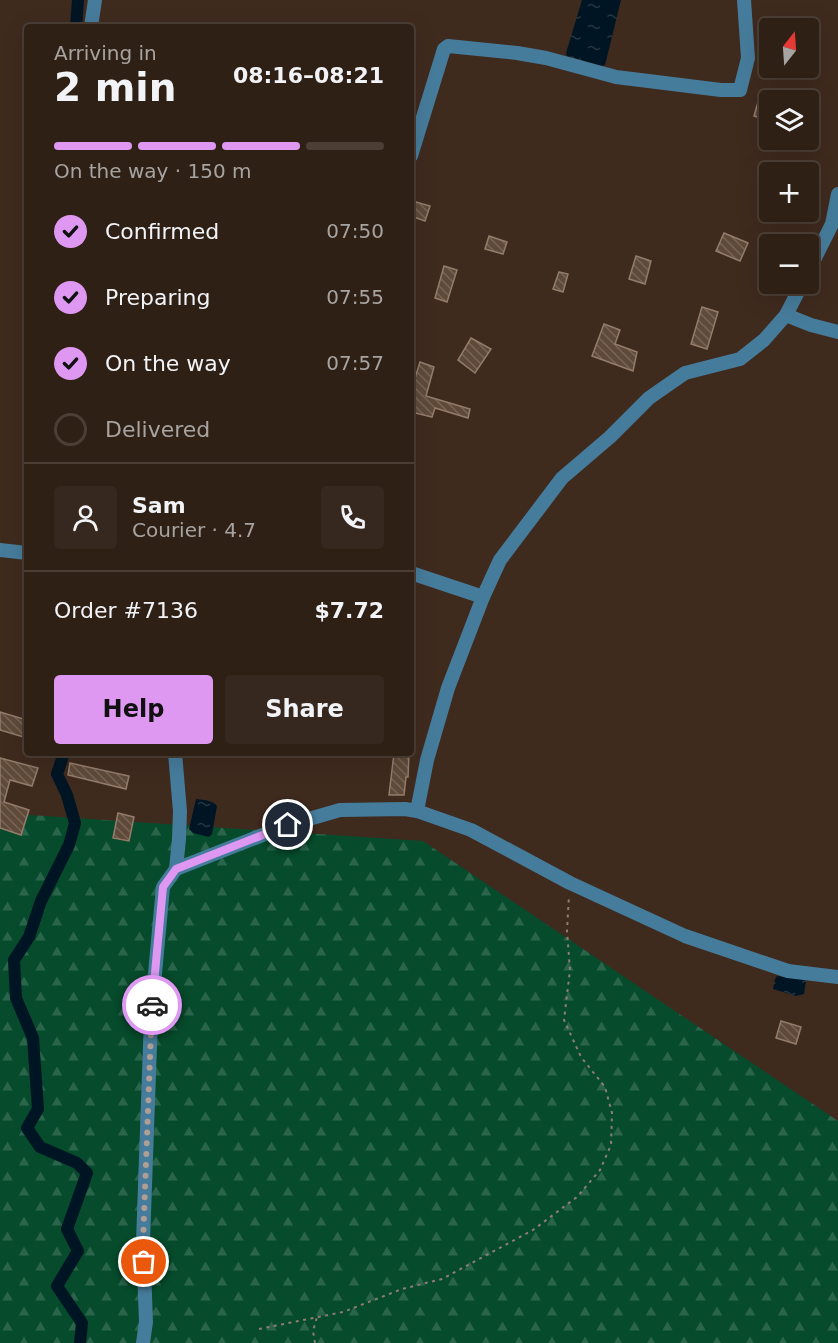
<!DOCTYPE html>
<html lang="en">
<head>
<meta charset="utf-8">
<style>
  body { margin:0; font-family:"DejaVu Sans",sans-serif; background:#37281f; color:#f1f3f6; height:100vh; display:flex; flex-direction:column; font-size:22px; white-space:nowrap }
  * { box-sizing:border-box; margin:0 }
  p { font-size:20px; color:#a7a3a1 }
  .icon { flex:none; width:33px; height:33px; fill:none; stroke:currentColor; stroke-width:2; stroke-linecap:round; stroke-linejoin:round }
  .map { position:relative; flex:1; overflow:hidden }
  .sheet { position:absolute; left:24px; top:24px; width:390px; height:732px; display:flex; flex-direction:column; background:#2f2016; border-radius:6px; box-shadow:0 6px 24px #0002,0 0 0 2px #4a3e35 }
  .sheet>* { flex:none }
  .needle { width:39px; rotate:17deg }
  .buttons { position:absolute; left:759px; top:18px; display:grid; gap:12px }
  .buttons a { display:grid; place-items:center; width:60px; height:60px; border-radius:6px; background:#2f2016; box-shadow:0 6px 24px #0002,0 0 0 2px #4a3e35; font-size:30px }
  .pin { position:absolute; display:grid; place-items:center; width:51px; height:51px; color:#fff; margin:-26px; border:3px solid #fff; border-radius:50%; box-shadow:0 2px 6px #0007 }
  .courier { position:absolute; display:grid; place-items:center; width:60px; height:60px; margin:-30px; border:4px solid #de98f2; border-radius:50%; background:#fff; color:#222; box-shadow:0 2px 8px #0007 }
  .headline em { font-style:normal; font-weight:600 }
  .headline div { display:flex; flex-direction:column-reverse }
  .headline { display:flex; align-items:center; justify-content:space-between; height:102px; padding:0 30px }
  h1 { font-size:39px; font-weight:600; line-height:45px }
  .bar { display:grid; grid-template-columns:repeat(4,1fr); gap:9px 6px; align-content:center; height:72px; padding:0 30px }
  .bar i { height:8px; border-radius:4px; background:#4a3e35 }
  .bar .active { background:#de98f2 }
  .bar p { grid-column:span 4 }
  .line { display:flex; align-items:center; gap:15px; padding:0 30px; border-top:2px solid #4a3e35 }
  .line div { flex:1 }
  .round { display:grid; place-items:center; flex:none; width:63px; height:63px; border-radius:6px; background:#37281f }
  ol { padding:0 30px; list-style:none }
  li { display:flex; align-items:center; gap:18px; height:66px }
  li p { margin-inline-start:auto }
  li .icon { padding:6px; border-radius:50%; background:#de98f2; color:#111; stroke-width:4 }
  li:last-child { color:#a7a3a1 }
  li i { width:33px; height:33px; border:3px solid #4a3e35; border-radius:50% }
  .primary-button { display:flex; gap:12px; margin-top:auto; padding:12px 30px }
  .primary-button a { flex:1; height:69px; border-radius:6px; background:#de98f2; color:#111; font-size:24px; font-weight:600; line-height:69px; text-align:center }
  .primary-button a+a { background:#37281f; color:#f1f3f6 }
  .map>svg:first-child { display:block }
  .forest { fill:url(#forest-firs) }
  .water { fill:url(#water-ripples) }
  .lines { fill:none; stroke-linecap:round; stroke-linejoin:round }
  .canal { stroke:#001524; stroke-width:12 }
  .building { fill:url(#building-back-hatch); stroke:#947c6b; stroke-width:1.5 }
  .path { stroke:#8f7d73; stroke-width:2; stroke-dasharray:3 4.5; stroke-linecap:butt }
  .minor { stroke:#467c9b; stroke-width:14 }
  .done { stroke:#ae9e94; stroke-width:6; stroke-dasharray:0 10.8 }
  .route { stroke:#de98f2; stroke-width:8 }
</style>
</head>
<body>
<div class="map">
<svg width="838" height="1343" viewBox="0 0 838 1343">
  <defs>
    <pattern id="forest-firs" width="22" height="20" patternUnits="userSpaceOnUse" patternTransform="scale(1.5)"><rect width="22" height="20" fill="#064b2c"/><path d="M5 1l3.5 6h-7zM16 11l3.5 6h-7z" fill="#2a644a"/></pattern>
    <pattern id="water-ripples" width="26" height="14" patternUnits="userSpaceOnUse" patternTransform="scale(1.5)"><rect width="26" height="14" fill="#001524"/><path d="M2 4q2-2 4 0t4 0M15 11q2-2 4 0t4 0" fill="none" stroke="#253643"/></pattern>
    <pattern id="building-back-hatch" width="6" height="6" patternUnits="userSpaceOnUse" patternTransform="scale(1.5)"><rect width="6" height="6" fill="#5f4a3a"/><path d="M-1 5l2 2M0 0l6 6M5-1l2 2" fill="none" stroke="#766456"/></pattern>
  </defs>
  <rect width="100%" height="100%" fill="#3f2a1e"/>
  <path class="forest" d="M0,813L423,841L838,1121V1343H0Z"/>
  <g class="water">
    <path d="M582,0H621L605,65L601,66L567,56L566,53Z"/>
    <path d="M196,799C203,800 213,800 217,806L212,834L209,837L193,833L189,829Z"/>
    <path d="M777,976L805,979L806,981L804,994L796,996L773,989L775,979Z"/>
  </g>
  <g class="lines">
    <g class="canal">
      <path d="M76,27L78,0"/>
      <path d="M64,753L57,774L67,795L75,823L69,845L41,901L29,937L14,960L16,998L33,1038L38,1109L27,1128L40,1147L77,1163L87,1173L67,1229L78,1251L57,1286L82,1323L80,1343"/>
    </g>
  </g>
  <g class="building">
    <path d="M760,95L770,98V121L754,116Z"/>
    <path d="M416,202L430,206L425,221L411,216Z"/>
    <path d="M724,233L748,243L740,261L716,251Z"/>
    <path d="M489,236L507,242L503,254L485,249Z"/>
    <path d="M636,256L651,261L645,284L629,279Z"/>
    <path d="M444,266L457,270L447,302L435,298Z"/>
    <path d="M559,272L568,274L563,292L553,289Z"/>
    <path d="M702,307L718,312L707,349L691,344Z"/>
    <path d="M604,324L620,330L615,344L637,352L633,371L592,356Z"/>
    <path d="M471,338L491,349L475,373L458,360Z"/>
    <path d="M420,362L434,367L426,396L470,409L468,418L435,408L432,417L411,412V391Z"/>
    <path d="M0,712L27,720V738L0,730Z"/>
    <path d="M394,753H409L408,777H406L404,795H389Z"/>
    <path d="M0,758L38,768L32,786L10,780L4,802L29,810L21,835L0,828Z"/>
    <path d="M70,763L129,776L126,789L68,775Z"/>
    <path d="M118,813L134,817L129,841L113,838Z"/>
    <path d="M781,1021L801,1027L796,1044L776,1038Z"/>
  </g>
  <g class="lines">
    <g class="path">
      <path d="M259,1329L343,1312L402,1289L442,1279L533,1230L577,1197L600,1170L611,1145L612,1113L605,1087L581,1057L564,1020L570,970L567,931L569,895"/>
      <path d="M315,1343L313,1331L317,1317"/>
    </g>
    <g class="minor">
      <path d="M91,27L95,0"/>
      <path d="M411,156L444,49L448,46L517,53L546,58L616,77L721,90H740L748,58L744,0"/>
      <path d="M808,272L832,224L838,194"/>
      <path d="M786,315L811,325L838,332"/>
      <path d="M0,550L27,553"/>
      <path d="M411,573L483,597"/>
      <path d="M417,811L471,830L570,883L685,936L788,971L838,977"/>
      <path d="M176,869L288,825L340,810L405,809L417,811L427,760L448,688L483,597L500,560L562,478L610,437L649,398L685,373L740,359L764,340L786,315L802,284"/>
      <path d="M143,1343L146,1322L143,1242L151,1017L163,887L176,869L179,839L180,811L175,753"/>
    </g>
  </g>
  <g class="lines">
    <path class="done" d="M144,1262L143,1242L152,1005"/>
    <path class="route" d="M152,1005L163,887L176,869L288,825"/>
  </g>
</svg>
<div class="buttons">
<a><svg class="needle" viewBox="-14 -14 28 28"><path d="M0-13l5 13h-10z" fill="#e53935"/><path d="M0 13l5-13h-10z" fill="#a7a3a1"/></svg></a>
<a><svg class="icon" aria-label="layers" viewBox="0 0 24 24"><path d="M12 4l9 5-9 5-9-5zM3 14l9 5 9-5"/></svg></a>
<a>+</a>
<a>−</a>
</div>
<div class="pin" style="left:144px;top:1262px;background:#ea580c"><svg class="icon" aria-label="bag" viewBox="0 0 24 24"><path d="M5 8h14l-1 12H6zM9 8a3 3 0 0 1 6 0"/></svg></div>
<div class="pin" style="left:288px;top:825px;background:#1f2937"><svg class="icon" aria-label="home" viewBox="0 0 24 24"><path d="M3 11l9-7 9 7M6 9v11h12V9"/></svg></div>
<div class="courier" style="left:152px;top:1005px"><svg class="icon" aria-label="car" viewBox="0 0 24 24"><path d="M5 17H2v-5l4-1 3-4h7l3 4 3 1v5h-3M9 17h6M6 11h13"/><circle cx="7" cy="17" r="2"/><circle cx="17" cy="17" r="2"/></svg></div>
<section class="sheet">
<div class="headline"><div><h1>2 min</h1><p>Arriving in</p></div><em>08:16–08:21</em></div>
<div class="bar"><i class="active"></i><i class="active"></i><i class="active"></i><i></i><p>On the way · 150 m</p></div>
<ol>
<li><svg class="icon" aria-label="check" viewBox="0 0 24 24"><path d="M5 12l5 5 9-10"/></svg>Confirmed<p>07:50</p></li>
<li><svg class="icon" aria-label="check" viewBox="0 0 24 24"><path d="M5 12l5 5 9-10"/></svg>Preparing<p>07:55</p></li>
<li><svg class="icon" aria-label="check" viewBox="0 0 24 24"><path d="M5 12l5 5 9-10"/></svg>On the way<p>07:57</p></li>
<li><i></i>Delivered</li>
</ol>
<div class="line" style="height:108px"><a class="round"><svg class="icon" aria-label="person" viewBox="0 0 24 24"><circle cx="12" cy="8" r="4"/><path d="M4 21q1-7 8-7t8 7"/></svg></a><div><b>Sam</b><p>Courier · 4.7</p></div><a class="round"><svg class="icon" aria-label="phone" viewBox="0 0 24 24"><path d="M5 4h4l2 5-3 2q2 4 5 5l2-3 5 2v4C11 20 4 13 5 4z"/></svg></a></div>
<div class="line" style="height:78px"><div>Order #7136</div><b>$7.72</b></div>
<div class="primary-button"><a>Help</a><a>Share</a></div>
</section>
</div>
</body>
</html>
